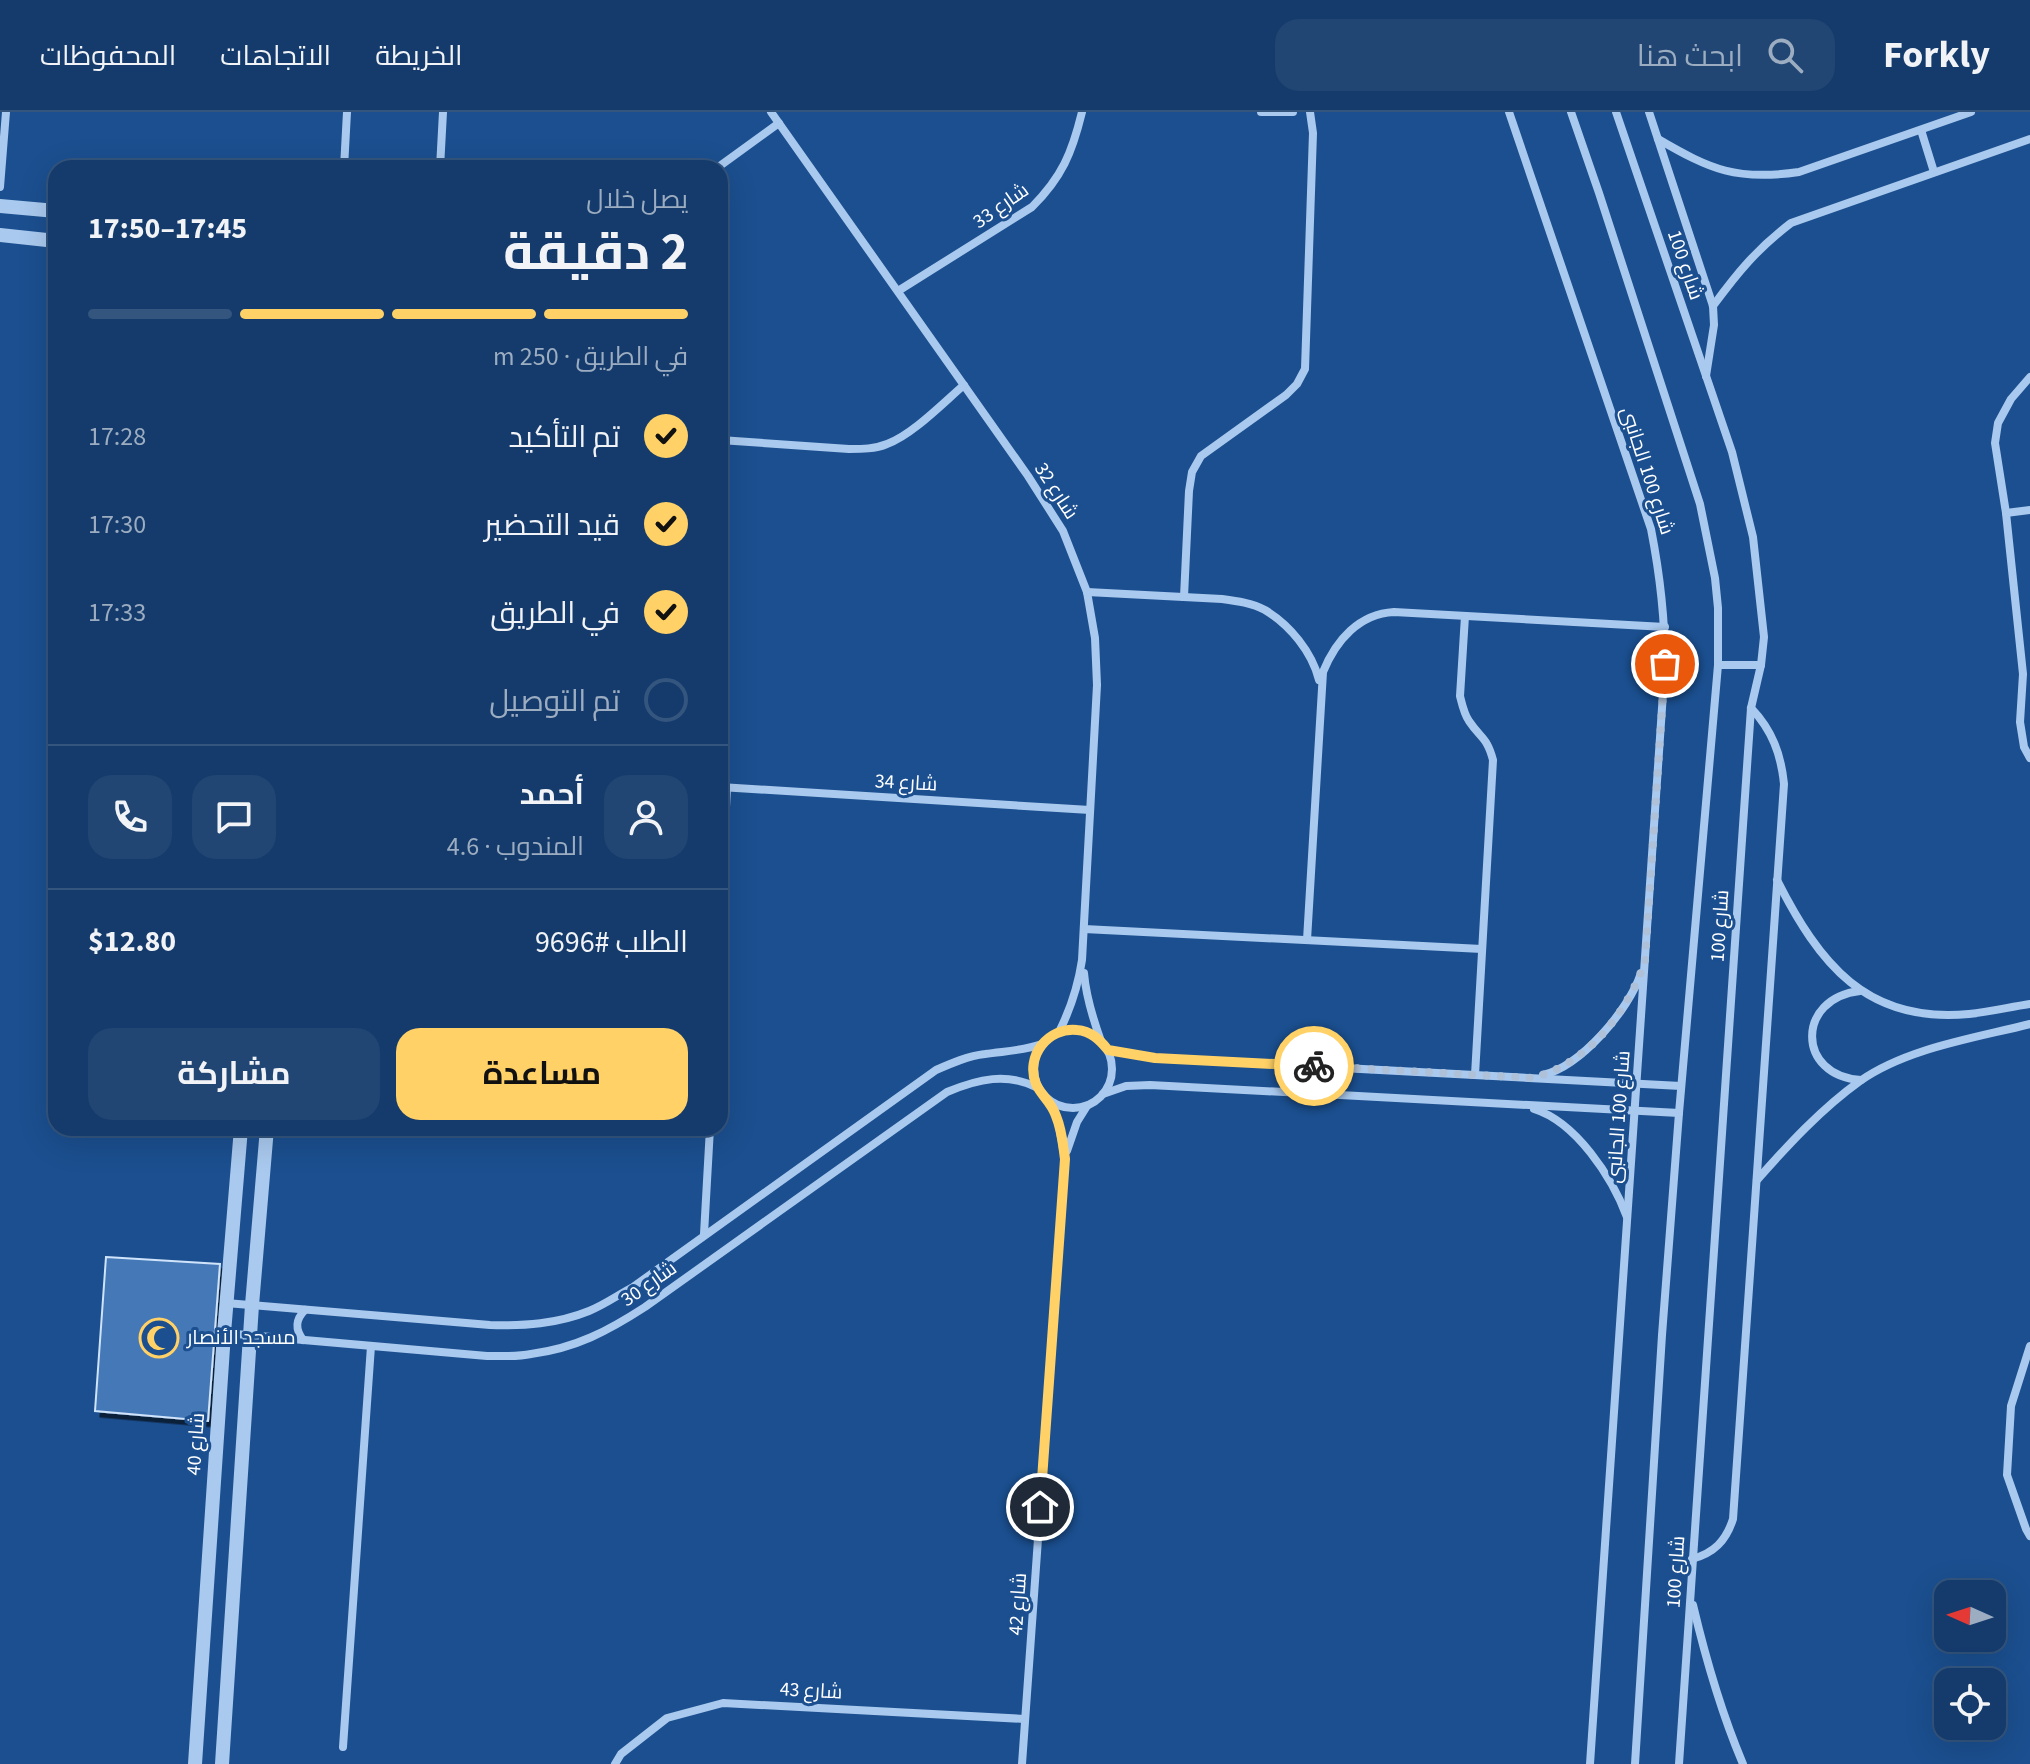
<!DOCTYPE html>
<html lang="ar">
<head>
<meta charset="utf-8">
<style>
  body { margin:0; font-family:"Source Sans 3",Cairo,sans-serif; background:#214673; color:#f1f3f6; direction:rtl; height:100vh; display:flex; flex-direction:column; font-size:30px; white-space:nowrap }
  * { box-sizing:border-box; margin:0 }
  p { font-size:26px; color:#9dadc1 }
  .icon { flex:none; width:44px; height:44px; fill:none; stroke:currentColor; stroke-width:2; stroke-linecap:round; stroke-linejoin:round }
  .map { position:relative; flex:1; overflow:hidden; direction:ltr }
  .drawer { position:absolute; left:48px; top:48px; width:680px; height:976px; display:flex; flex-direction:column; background:#143b6b; border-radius:24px; box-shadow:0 8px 32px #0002,0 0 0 2px #33557e; direction:rtl }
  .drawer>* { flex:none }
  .needle { width:52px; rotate:273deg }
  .tools { position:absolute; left:1934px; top:1468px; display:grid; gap:16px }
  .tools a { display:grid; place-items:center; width:72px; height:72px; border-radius:16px; background:#143b6b; box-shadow:0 8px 32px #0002,0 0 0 2px #33557e; font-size:40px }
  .pin { position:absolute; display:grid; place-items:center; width:68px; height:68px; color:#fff; margin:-34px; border:4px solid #fff; border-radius:50%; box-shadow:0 2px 8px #0007 }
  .courier { position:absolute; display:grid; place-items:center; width:80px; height:80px; margin:-40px; border:6px solid #ffd166; border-radius:50%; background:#fff; color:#222; box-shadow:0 2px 10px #0007 }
  .overview em { font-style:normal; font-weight:700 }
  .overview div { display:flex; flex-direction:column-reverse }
  .overview { display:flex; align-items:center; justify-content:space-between; height:136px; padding:0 40px }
  h1 { font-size:52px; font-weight:700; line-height:60px }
  .bar { display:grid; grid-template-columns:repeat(4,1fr); gap:12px 8px; align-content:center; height:96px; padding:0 40px }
  .bar i { height:10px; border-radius:6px; background:#33557e }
  .bar .on { background:#ffd166 }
  .bar p { grid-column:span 4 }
  .line { display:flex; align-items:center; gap:20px; padding:0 40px; border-top:2px solid #33557e }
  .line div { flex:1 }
  .round { display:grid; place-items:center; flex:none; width:84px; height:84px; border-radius:24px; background:#214673 }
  ol { padding:0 40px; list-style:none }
  li { display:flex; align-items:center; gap:24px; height:88px }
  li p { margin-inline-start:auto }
  li .icon { padding:8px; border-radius:50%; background:#ffd166; color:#111; stroke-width:4 }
  li:last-child { color:#9dadc1 }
  li i { width:44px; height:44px; border:4px solid #33557e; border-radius:50% }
  .button { display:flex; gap:16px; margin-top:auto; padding:16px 40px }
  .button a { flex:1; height:92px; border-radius:24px; background:#ffd166; color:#111; font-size:32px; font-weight:700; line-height:92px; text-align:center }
  .button a+a { background:#214673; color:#f1f3f6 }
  header { display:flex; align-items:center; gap:48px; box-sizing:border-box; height:112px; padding:0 40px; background:#143b6b; border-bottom:2px solid #33557e }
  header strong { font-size:38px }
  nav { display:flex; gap:44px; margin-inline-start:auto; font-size:28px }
  .search { width:560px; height:72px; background:#214673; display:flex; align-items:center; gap:20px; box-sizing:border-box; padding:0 28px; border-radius:24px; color:#9dadc1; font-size:30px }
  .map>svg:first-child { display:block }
  .building { fill:#4478b7; stroke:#cfe3fa; stroke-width:2; filter:url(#shadow) }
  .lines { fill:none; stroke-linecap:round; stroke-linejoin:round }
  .minor { stroke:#a9c9ee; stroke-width:8 }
  .tertiary { stroke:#a9c9ee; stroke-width:14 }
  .done { stroke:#afc1d8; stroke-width:8; stroke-dasharray:0 14.4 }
  .route { stroke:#ffd166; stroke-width:10 }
  .labels { text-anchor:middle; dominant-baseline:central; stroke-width:6; stroke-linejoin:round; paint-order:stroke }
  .street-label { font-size:20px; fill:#fff; stroke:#1b4f8f }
  .poi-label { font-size:20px; fill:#fff; stroke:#1b4f8f; text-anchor:start }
</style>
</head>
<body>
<header>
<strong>Forkly</strong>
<div class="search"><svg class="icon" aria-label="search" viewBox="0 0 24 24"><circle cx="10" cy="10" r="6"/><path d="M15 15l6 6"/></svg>ابحث هنا</div>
<nav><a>الخريطة</a><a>الاتجاهات</a><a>المحفوظات</a></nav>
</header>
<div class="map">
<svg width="2030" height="1652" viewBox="0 0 2030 1652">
  <defs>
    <filter id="shadow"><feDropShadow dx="5.5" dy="5.5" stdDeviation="0" flood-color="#0009"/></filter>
  </defs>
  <rect width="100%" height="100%" fill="#1b4f8f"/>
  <path class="building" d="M106,1145L220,1152L208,1309L95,1299Z"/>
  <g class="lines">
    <g class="minor">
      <path d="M771,0L1028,364L1063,419L1087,480L1095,526L1097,573L1082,848C1078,875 1071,896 1059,920"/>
      <path d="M1261,0H1293"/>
      <path d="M1509,0L1651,417C1660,463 1665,505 1665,552L1590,1652"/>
      <path d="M1571,0L1599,81L1700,392L1715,466L1718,496V553L1679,1001L1662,1223L1635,1652"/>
      <path d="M1616,0L1732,340L1753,425L1764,525L1761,553L1751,596L1679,1652"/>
      <path d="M1649,0L1713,194L1714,213L1706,264"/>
      <path d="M1921,18L1934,60"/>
      <path d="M1658,27C1711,58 1737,69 1799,60L1971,0"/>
      <path d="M344,56L347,0"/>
      <path d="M440,56L443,0"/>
      <path d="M717,56L779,11"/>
      <path d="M0,75L6,0"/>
      <path d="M898,179L1032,95C1062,65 1072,41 1082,0"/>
      <path d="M1713,194C1738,160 1757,137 1791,111L2030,27"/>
      <path d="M2030,265L2011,287L1998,311L1995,331L2006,401L2023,562L2020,610L2024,635L2030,646"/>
      <path d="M720,328L849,337C862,337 875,337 887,332C912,323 943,291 964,273"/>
      <path d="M2006,401L2030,398"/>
      <path d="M1087,480L1222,487C1237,489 1252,491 1265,498C1290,513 1312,540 1319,568"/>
      <path d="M1184,485L1189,379L1192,360L1201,344L1286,283L1297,272L1305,257L1313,21L1310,0"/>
      <path d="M1465,504L1460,584C1462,592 1464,602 1469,609C1481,627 1487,625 1493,648L1475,963"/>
      <path d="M1718,553H1761"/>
      <path d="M720,675L1090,698"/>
      <path d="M1777,768C1819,851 1866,912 1969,902C1989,900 2010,895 2030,892"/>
      <path d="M720,810L727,676"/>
      <path d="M1084,817L1482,837"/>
      <path d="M1307,828L1323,560C1336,528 1359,502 1394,500L1665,515"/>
      <path d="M1084,861C1086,885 1093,907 1101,929"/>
      <path d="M1860,879C1796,886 1796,964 1861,968"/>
      <circle cx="1073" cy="957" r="39"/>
      <path d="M1108,938L1155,946L1681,974"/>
      <path d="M1543,963C1581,954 1629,898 1641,861"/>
      <path d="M1103,982L1126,974L1150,973L1679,1001"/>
      <path d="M1534,997C1576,1010 1612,1065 1627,1105"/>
      <path d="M1067,1039L1077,1010L1087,994"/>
      <path d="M1757,1068C1788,1033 1821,997 1860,969C1907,936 1975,926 2030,912"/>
      <path d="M704,1122L710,1016"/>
      <path d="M226,1191L490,1213C524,1214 557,1212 589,1199C604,1193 618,1183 633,1175L936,958C952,951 968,944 985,942C1005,939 1023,939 1042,932"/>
      <path d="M224,1221L487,1244C502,1244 517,1245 531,1242C576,1236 608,1219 645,1195L947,980C978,967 1007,960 1038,976"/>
      <path d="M303,1228C295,1217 295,1208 305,1198"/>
      <path d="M2030,1234L2011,1294L2007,1363L2026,1417L2030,1424"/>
      <path d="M1692,1447C1714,1441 1726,1429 1733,1407L1784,672C1781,642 1772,618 1751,596"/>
      <path d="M1693,1493C1706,1548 1721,1600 1743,1652"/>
      <path d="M343,1635L371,1234"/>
      <path d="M615,1652L621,1642L667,1606L723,1591L1025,1607"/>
      <path d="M1022,1652L1065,1047L1058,1009L1051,990"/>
    </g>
    <g class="tertiary">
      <path d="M0,94L56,99"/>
      <path d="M0,123L56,129"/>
      <path d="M195,1652L224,1221L241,1016"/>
      <path d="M222,1652L252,1193L267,1016"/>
    </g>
  </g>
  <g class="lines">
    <path class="done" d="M1314,954L1532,966C1587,953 1628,900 1645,849L1665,552"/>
    <path class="route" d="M1040,1395L1065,1047C1063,1033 1062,1018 1056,1004C1051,989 1042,985 1036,972C1025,944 1048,915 1077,918C1091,919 1100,928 1108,938L1155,946L1314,954"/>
  </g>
  <defs>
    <g id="mosque-ring" transform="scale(2)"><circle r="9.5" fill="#1b4f8f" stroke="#ffd166" stroke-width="1.5"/><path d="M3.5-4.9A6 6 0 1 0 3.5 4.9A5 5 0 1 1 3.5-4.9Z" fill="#ffd166"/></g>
  </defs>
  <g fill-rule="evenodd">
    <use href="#mosque-ring" x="159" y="1226"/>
  </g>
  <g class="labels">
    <g class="street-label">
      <text transform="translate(1001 94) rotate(-35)">شارع 33</text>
      <text transform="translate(1685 153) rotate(71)">شارع 100</text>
      <text transform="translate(1647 359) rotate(72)">شارع 100 الجانبى</text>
      <text transform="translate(1056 379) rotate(57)">شارع 32</text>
      <text transform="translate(906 671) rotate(3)">شارع 34</text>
      <text transform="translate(1720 814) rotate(-86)">شارع 100</text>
      <text transform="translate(1619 1005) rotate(-86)">شارع 100 الجانبى</text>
      <text transform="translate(649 1172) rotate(-35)">شارع 30</text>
      <text transform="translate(196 1332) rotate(-86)">شارع 40</text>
      <text transform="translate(1676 1460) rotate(-86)">شارع 100</text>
      <text transform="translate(1018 1492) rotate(-86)">شارع 42</text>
      <text transform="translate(811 1579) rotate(3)">شارع 43</text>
    </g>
    <g class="poi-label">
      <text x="187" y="1226">مسجد الأنصار</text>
    </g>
  </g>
</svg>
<div class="tools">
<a><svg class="needle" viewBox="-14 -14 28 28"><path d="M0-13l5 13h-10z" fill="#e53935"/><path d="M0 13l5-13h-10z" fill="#9dadc1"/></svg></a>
<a><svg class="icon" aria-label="locate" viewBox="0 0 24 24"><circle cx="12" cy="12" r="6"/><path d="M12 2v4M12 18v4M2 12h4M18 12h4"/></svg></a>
</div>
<div class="pin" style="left:1665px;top:552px;background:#ea580c"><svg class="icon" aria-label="bag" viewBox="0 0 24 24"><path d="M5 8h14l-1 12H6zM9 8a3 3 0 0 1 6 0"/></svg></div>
<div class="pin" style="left:1040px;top:1395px;background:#1f2937"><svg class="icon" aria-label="home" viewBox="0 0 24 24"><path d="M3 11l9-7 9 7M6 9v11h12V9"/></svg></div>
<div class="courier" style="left:1314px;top:954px"><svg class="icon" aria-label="bike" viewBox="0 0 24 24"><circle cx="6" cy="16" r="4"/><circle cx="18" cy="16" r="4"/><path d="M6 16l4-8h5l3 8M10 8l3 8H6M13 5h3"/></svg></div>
<section class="drawer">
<div class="overview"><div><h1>2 دقيقة</h1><p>يصل خلال</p></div><em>17:45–17:50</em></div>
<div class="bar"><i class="on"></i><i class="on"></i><i class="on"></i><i></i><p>في الطريق · 250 m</p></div>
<ol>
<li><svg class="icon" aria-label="check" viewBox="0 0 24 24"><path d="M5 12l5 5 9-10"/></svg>تم التأكيد<p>17:28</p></li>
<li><svg class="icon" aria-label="check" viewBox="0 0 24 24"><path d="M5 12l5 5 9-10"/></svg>قيد التحضير<p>17:30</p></li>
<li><svg class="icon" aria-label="check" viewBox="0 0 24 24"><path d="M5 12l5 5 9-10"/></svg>في الطريق<p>17:33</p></li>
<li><i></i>تم التوصيل</li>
</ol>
<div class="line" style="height:144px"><a class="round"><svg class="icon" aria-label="person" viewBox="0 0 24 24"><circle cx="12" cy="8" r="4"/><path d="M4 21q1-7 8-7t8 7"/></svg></a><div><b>أحمد</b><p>المندوب · 4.6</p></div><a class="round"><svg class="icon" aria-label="chat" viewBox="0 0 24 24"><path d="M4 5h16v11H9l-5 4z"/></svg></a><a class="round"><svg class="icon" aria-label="phone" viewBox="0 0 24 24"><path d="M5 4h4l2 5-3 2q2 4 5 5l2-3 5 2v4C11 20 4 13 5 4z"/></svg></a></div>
<div class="line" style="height:104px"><div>الطلب #9696</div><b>$12.80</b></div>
<div class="button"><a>مساعدة</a><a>مشاركة</a></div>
</section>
</div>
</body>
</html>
